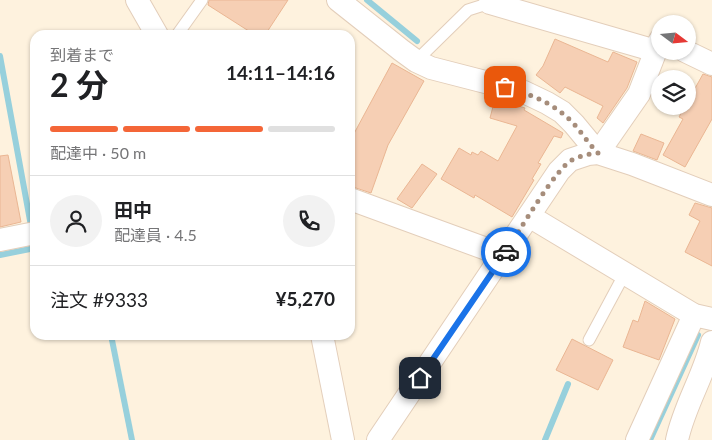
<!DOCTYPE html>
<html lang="ja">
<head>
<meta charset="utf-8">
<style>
  body { margin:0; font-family:Lato,"Noto Sans JP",sans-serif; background:#f2f2f2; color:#202124; height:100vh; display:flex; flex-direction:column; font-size:19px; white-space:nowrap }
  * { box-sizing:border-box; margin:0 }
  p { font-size:16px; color:#757577 }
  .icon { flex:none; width:28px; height:28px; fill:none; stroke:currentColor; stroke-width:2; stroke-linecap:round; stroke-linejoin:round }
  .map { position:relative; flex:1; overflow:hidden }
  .side { position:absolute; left:30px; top:30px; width:325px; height:310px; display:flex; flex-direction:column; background:#fff; border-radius:15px; box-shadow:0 1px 4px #0004 }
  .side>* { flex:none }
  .needle { width:32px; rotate:106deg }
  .tools { position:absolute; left:651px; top:15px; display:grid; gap:10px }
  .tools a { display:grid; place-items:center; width:45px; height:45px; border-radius:50%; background:#fff; box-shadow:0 1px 4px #0004; font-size:25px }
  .pin { position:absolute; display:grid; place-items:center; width:42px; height:42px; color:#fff; margin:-21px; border-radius:10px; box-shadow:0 2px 8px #0006 }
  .courier { position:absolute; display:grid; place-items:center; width:50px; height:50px; margin:-25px; border:4px solid #1a73e8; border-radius:50%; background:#fff; color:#222; box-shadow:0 1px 6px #0007 }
  .overview em { font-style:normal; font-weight:700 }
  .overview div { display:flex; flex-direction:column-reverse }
  .overview { display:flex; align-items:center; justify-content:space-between; height:85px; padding:0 20px }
  h1 { font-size:32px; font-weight:700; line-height:38px }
  .bar { display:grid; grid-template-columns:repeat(4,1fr); gap:8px 5px; align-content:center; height:60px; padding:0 20px }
  .bar i { height:6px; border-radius:4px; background:#e0e0e0 }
  .bar .active { background:#f46638 }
  .bar p { grid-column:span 4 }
  .line { display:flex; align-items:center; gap:12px; padding:0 20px; border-top:1px solid #e0e0e0 }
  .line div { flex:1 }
  .round { display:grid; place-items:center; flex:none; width:52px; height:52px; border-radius:26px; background:#f2f2f2 }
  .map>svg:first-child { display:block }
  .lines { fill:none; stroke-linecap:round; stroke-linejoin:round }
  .stream { stroke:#97d0dc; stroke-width:6 }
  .building { fill:#f6cfb4; stroke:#eab693 }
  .service-casing { stroke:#e3ceba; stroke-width:13 }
  .minor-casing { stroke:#e3ceba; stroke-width:24 }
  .service { stroke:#fff; stroke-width:11 }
  .minor { stroke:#fff; stroke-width:22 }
  .done { stroke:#a68d7b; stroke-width:5; stroke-dasharray:0 9 }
  .route { stroke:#1a73e8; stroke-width:6 }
</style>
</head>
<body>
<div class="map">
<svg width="712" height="440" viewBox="0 0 712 440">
  <rect width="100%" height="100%" fill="#fef2de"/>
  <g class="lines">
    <g class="stream">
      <path d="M367,0L417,41"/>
      <path d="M0,56L31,226"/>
      <path d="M0,255L35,248"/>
      <path d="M111,335L132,440"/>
      <path d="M545,440L568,384"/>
      <path d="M650,440L698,335"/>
    </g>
  </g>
  <g class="building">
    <path d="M209,0H288L265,35H255L208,5Z"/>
    <path d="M555,39L608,62L613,52L637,62L627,88L603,123L597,118L603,106L565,87L560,93L536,75L543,66Z"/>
    <path d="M392,63L424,81L388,145L371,193L350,186V141Z"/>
    <path d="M703,74L712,77V119L685,167L663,155L683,119L679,117L685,106H688V101Z"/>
    <path d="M495,99L525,108L524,110L563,133L561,138L554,136L538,163L541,164L532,179L534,180L512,217L475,195L474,198L441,179L459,148L471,155L472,152L478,155L481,151L498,161L517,126L490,118Z"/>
    <path d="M641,134L664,143L657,160L633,151Z"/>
    <path d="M8,155L21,222L0,227V156Z"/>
    <path d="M422,164L437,174L412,208L397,199Z"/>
    <path d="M695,203L712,208V266L685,252L700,221L689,215Z"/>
    <path d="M645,301L675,319L659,360L623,347L633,320L638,322Z"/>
    <path d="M572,339L613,360L598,390L556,370Z"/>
  </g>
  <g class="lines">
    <g class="service-casing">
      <g id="service">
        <path d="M177,35L202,0"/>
        <path d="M416,61L468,10L490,3"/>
        <path d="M589,340L625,273"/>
      </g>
    </g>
    <g class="minor-casing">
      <g id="minor">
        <path d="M137,0L157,35"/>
        <path d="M338,0L401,50L416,61L431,68L524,92L547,103L562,112L574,124L598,153"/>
        <path d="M491,0L490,3L656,51"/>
        <path d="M685,51L712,64"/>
        <path d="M598,153L639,94L660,40"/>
        <path d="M350,199L503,255"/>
        <path d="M529,216L694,315L712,319"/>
        <path d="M0,240L35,233"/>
        <path d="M322,335L343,440"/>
        <path d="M378,440L559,171L570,160L588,154L598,153L632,164L712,195"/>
        <path d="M637,440L694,315"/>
        <path d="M677,440C684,406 704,376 712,342"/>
      </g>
    </g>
    <use href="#service" class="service"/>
    <use href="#minor" class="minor"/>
  </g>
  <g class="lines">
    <path class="done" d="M505,87C531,94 555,104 573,123C582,133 589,144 598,153C589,154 580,156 572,160C556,168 518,233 506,252"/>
    <path class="route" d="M420,378L506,252"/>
  </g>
</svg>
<div class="tools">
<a><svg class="needle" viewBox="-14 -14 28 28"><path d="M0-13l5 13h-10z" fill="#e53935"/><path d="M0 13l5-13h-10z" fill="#757577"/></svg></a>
<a><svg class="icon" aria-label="layers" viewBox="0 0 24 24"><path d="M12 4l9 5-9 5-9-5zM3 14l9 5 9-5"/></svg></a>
</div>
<div class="pin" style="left:505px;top:87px;background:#ea580c"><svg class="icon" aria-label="bag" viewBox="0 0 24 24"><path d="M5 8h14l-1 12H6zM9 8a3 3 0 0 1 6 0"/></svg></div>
<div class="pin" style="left:420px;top:378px;background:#1f2937"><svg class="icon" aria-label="home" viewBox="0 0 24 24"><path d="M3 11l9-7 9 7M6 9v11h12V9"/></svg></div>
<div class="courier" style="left:506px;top:252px"><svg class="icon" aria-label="car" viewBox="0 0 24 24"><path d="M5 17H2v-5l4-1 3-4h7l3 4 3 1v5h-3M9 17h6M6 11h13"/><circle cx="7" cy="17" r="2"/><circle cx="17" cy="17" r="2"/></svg></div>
<section class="side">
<div class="overview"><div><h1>2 分</h1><p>到着まで</p></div><em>14:11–14:16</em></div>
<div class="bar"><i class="active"></i><i class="active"></i><i class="active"></i><i></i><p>配達中 · 50 m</p></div>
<div class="line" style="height:90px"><a class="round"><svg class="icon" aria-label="person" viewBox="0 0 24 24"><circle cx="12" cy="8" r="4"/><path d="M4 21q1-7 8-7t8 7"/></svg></a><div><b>田中</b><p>配達員 · 4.5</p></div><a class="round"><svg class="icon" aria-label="phone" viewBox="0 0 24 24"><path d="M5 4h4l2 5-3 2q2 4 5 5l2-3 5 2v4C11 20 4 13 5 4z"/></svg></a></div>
<div class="line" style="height:65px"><div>注文 #9333</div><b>¥5,270</b></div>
</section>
</div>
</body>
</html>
